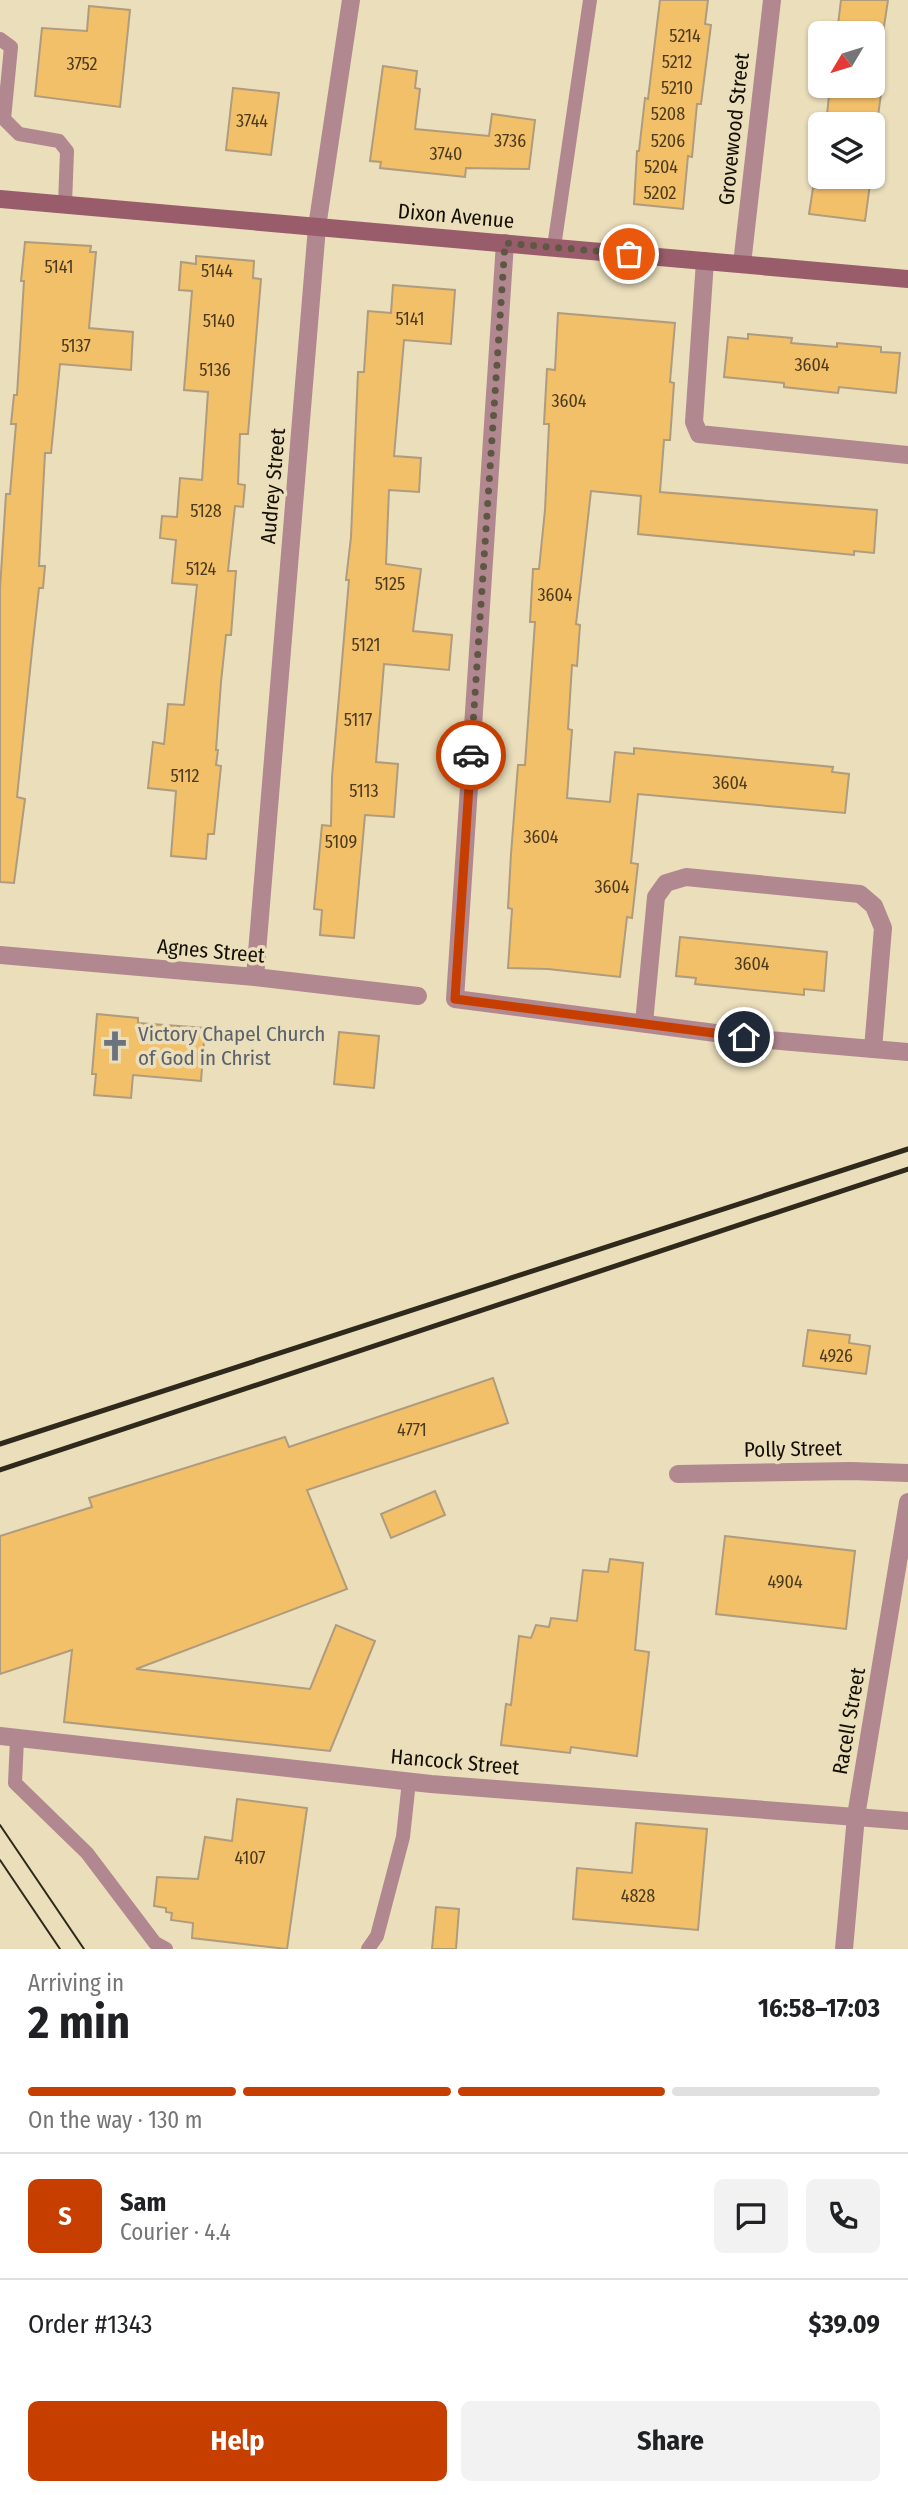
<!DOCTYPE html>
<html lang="en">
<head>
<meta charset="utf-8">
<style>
  body { margin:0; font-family:"Fira Sans Condensed",sans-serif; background:#f2f2f2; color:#202124; height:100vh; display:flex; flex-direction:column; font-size:26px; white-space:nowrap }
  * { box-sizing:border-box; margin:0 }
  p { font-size:23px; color:#757577 }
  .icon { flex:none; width:38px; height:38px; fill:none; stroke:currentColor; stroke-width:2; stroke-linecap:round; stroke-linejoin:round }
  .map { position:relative; height:1949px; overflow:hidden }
  .drawer { display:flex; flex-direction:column; background:#fff; flex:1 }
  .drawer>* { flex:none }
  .needle { width:46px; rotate:232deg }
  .tools { position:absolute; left:808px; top:21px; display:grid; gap:14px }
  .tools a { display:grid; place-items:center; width:77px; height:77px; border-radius:10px; background:#fff; box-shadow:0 2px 5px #0004; font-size:35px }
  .pin { position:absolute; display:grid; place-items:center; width:60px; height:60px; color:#fff; margin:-30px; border:4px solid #fff; border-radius:50%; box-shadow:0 2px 7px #0007 }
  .courier { position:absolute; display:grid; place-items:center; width:70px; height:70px; margin:-35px; border:5px solid #c63f01; border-radius:50%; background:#fff; color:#222; box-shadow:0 2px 9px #0007 }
  .summary em { font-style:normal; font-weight:700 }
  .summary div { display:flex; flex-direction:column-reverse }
  .summary { display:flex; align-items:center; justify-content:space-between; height:119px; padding:0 28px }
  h1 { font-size:46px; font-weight:700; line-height:52px }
  .bar { display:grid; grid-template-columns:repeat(4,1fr); gap:10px 7px; align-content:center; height:84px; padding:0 28px }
  .bar i { height:9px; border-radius:5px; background:#e0e0e0 }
  .bar .active { background:#c63f01 }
  .bar p { grid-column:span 4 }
  .line { display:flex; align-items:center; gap:18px; padding:0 28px; border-top:2px solid #e0e0e0 }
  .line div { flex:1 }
  .round { display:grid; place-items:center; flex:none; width:74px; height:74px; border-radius:10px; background:#f2f2f2 }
  .cta { display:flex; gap:14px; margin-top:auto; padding:14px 28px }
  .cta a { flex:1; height:80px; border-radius:10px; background:#c63f01; color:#fff; font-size:28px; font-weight:700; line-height:80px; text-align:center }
  .cta a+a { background:#f2f2f2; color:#202124 }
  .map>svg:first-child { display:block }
  .building { fill:#f3c06a; stroke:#af9b7d; stroke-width:2 }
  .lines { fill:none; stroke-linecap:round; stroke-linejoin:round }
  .lane { stroke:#b18790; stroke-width:14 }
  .street { stroke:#b18790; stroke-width:18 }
  .secondary { stroke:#985c6b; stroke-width:18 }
  .tram { stroke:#2f291b; stroke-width:2 }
  .rail { stroke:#2f291b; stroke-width:5 }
  .done { stroke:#5f5744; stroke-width:7; stroke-dasharray:0 12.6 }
  .route { stroke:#c63f01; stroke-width:9 }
  .labels { text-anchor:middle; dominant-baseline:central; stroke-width:7; stroke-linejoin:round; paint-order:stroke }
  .number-label { font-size:18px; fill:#4c3b1e }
  .street-label { font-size:21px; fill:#140f04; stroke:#eadebb }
  .worship-label { font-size:21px; fill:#5b616d; stroke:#eadebb; text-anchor:start }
</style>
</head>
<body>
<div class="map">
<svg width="908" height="1949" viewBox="0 0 908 1949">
  <rect width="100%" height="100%" fill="#eadebb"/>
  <g class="building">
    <path d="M660,0H708L705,24L711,25L701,104H697L692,157L688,156L683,209L634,204L637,151H639L645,98L648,99Z"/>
    <path d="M841,0H888L883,33H837Z"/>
    <path d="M89,6L130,10L120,107L35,96L42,28L87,31Z"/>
    <path d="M383,66L417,71L415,88L420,89L415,129L489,136L492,114L535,120L529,169L466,168L465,177L380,168L381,162L370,161Z"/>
    <path d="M830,86H882L877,124H826Z"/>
    <path d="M233,88L279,93L271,155L226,150Z"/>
    <path d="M820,177H871L865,221L809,214L813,188H819Z"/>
    <path d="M25,242L91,246L90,252H96L89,328L133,332L131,370L60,364L51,453H45L39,566H45L43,588H39L32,651L17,797L25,799L14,883L0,882V589L6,494H10L16,424H11L14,395H17L24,281H21Z"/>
    <path d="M196,256L254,261L253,278L261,279L248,434H240L238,484L245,485L243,507L235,506L228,571H236L231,635H226L221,682L216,750H218L216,765L221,766L214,834H208L206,859L171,856L176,791L148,788L153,742L164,744L168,704L184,705L197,585L172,583L176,540L160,538L162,516L177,517L180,478L202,480L208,392L184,390L192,291L179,290L181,262L196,264Z"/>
    <path d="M393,285L455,290L451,344L404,340L394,456L421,458L419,492L389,490L386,564L421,569L413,631L452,635L449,670L384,664L376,762L398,764L394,817L365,815L354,938L320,935L322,910L314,909L322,825L331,826L332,777L349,580H346L351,537L358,372H364L368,311L391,313Z"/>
    <path d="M558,313L675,323L670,382L674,383L670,440H664L660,492L877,510L874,553L854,551V555L638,534L641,496L591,491L576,624L580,625L577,666L572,665L568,729L572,730L567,798L610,802L615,752L634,754V748L833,767L832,772L849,774L845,813L638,794L631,863L638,864L632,918L627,917L620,977L548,969L508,968L512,909L508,908L511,854L518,765H525L535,622H530L533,569H539L545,510L549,424H544L547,369L555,370Z"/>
    <path d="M748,334L792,338L791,343L837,347V343L881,347V352L900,353L896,393L839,387L838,393L784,387V383L724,377L728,337L748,339Z"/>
    <path d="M680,937L827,952L824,991L804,989V995L695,984L696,978L676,976Z"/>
    <path d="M97,1014L138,1018V1023L205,1028L201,1081L133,1075L131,1098L94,1095L96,1074H92Z"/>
    <path d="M339,1032L379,1036L374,1088L334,1084Z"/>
    <path d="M808,1330L850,1335L849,1343L870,1346L866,1374L803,1366Z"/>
    <path d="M493,1378L508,1423L307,1490L347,1589L136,1669L310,1689L336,1625L375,1641L330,1751L64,1722L72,1650L0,1674V1536L92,1507L89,1498L285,1437L289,1447Z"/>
    <path d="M435,1491L445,1515L391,1538L381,1514Z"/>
    <path d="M725,1536L855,1551L846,1629L716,1614Z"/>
    <path d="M610,1559L643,1563L635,1650L649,1652L637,1756L571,1747L570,1753L501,1745L506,1704L511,1705L519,1636L531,1638L536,1625L549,1627L551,1618L577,1621L583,1570L608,1572Z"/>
    <path d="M237,1799L307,1808L287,1949L192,1938L193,1923L171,1920L172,1913L166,1912V1908L154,1906L157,1877L198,1879L205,1837L232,1841Z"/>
    <path d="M636,1823L707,1829L698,1930L573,1919L577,1868L632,1873Z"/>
    <path d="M436,1907L459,1909L456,1949H432Z"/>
  </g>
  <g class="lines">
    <g class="lane">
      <path d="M0,39L11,47L4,119L19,134L59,141L67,151L65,204"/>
      <path d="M554,247L590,0"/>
      <path d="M17,1739L15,1783L87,1853L155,1943L166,1949"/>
      <path d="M368,1949L377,1936L403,1837L409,1781"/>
    </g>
    <g class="street">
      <path d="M505,243L455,999L769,1040L908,1052"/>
      <path d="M705,261L694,422L699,434L908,455"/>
      <path d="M742,264L772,0"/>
      <path d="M0,955L255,977L418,996"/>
      <path d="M255,977L317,227L351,0"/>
      <path d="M644,1023L656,897L666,883L686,877L860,894L874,906L883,928L873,1049"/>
      <path d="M678,1474L851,1471L908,1473"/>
      <path d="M0,1736L431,1784L908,1821"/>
      <path d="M844,1949L856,1816L908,1502"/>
    </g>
    <path class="secondary" d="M0,199L908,279"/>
    <g class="tram">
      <path d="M0,1825L84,1949"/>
      <path d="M0,1860L60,1949"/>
    </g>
    <g class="rail">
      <path d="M0,1444L908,1149"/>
      <path d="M0,1470L908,1169"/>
    </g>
  </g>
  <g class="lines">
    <path class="done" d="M471,755L505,243L629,254"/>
    <path class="route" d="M471,755L455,999L744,1037"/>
  </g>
  <defs>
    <g id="church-bare" transform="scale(2.415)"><path d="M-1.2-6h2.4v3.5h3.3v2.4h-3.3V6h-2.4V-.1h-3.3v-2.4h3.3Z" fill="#6b7280" stroke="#eadebb" stroke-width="2.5" paint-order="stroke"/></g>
  </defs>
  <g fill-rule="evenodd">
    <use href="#church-bare" x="115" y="1046"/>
  </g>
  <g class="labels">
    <g class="number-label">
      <text x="685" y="36">5214</text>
      <text x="677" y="62">5212</text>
      <text x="82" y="64">3752</text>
      <text x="677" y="88">5210</text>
      <text x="668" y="114">5208</text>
      <text x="252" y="121">3744</text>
      <text x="510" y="141">3736</text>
      <text x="668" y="141">5206</text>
      <text x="446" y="154">3740</text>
      <text x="661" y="167">5204</text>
      <text x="660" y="193">5202</text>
      <text x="59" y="267">5141</text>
      <text x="217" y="271">5144</text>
      <text x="410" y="319">5141</text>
      <text x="219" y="321">5140</text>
      <text x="76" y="346">5137</text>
      <text x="812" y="365">3604</text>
      <text x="215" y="370">5136</text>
      <text x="569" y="401">3604</text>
      <text x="206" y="511">5128</text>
      <text x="201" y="569">5124</text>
      <text x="390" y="584">5125</text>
      <text x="555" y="595">3604</text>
      <text x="366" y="645">5121</text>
      <text x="358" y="720">5117</text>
      <text x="185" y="776">5112</text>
      <text x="730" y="783">3604</text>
      <text x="364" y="791">5113</text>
      <text x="541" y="837">3604</text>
      <text x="341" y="842">5109</text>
      <text x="612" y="887">3604</text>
      <text x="752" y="964">3604</text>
      <text x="836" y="1356">4926</text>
      <text x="412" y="1430">4771</text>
      <text x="785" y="1582">4904</text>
      <text x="250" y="1858">4107</text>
      <text x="638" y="1896">4828</text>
    </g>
    <g class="street-label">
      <text transform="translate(734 129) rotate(-84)">Grovewood Street</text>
      <text transform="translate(456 216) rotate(5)">Dixon Avenue</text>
      <text transform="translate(273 486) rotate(-85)">Audrey Street</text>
      <text transform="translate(211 951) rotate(5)">Agnes Street</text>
      <text transform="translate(793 1449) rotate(-1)">Polly Street</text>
      <text transform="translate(849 1721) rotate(-80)">Racell Street</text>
      <text transform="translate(455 1762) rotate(5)">Hancock Street</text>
    </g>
    <g class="worship-label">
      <text x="138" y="1034">Victory Chapel Church<tspan x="138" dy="24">of God in Christ</tspan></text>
    </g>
  </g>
</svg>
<div class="tools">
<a><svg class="needle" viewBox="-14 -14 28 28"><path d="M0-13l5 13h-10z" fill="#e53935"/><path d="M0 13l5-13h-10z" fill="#757577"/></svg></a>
<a><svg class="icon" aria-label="layers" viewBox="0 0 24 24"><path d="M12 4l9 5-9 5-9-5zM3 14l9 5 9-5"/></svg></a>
</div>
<div class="pin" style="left:629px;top:254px;background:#ea580c"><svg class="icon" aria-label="bag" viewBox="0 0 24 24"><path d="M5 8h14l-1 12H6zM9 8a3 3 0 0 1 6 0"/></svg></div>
<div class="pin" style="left:744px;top:1037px;background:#1f2937"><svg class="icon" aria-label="home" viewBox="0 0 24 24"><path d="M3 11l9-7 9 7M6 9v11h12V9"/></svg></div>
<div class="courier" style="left:471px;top:755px"><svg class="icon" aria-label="car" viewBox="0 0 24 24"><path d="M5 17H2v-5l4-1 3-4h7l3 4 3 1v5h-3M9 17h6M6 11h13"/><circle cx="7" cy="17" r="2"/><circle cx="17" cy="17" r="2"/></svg></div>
</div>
<section class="drawer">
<div class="summary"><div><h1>2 min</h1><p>Arriving in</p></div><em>16:58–17:03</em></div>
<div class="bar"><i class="active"></i><i class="active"></i><i class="active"></i><i></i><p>On the way · 130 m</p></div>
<div class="line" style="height:126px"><b class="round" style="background:#c63f01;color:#fff">S</b><div><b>Sam</b><p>Courier · 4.4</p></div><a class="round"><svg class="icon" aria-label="chat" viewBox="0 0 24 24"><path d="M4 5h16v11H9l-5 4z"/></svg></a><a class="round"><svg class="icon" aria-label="phone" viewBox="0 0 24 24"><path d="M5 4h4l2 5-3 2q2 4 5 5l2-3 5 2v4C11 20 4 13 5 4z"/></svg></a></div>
<div class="line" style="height:91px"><div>Order #1343</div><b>$39.09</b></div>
<div class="cta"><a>Help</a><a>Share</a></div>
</section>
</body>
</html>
